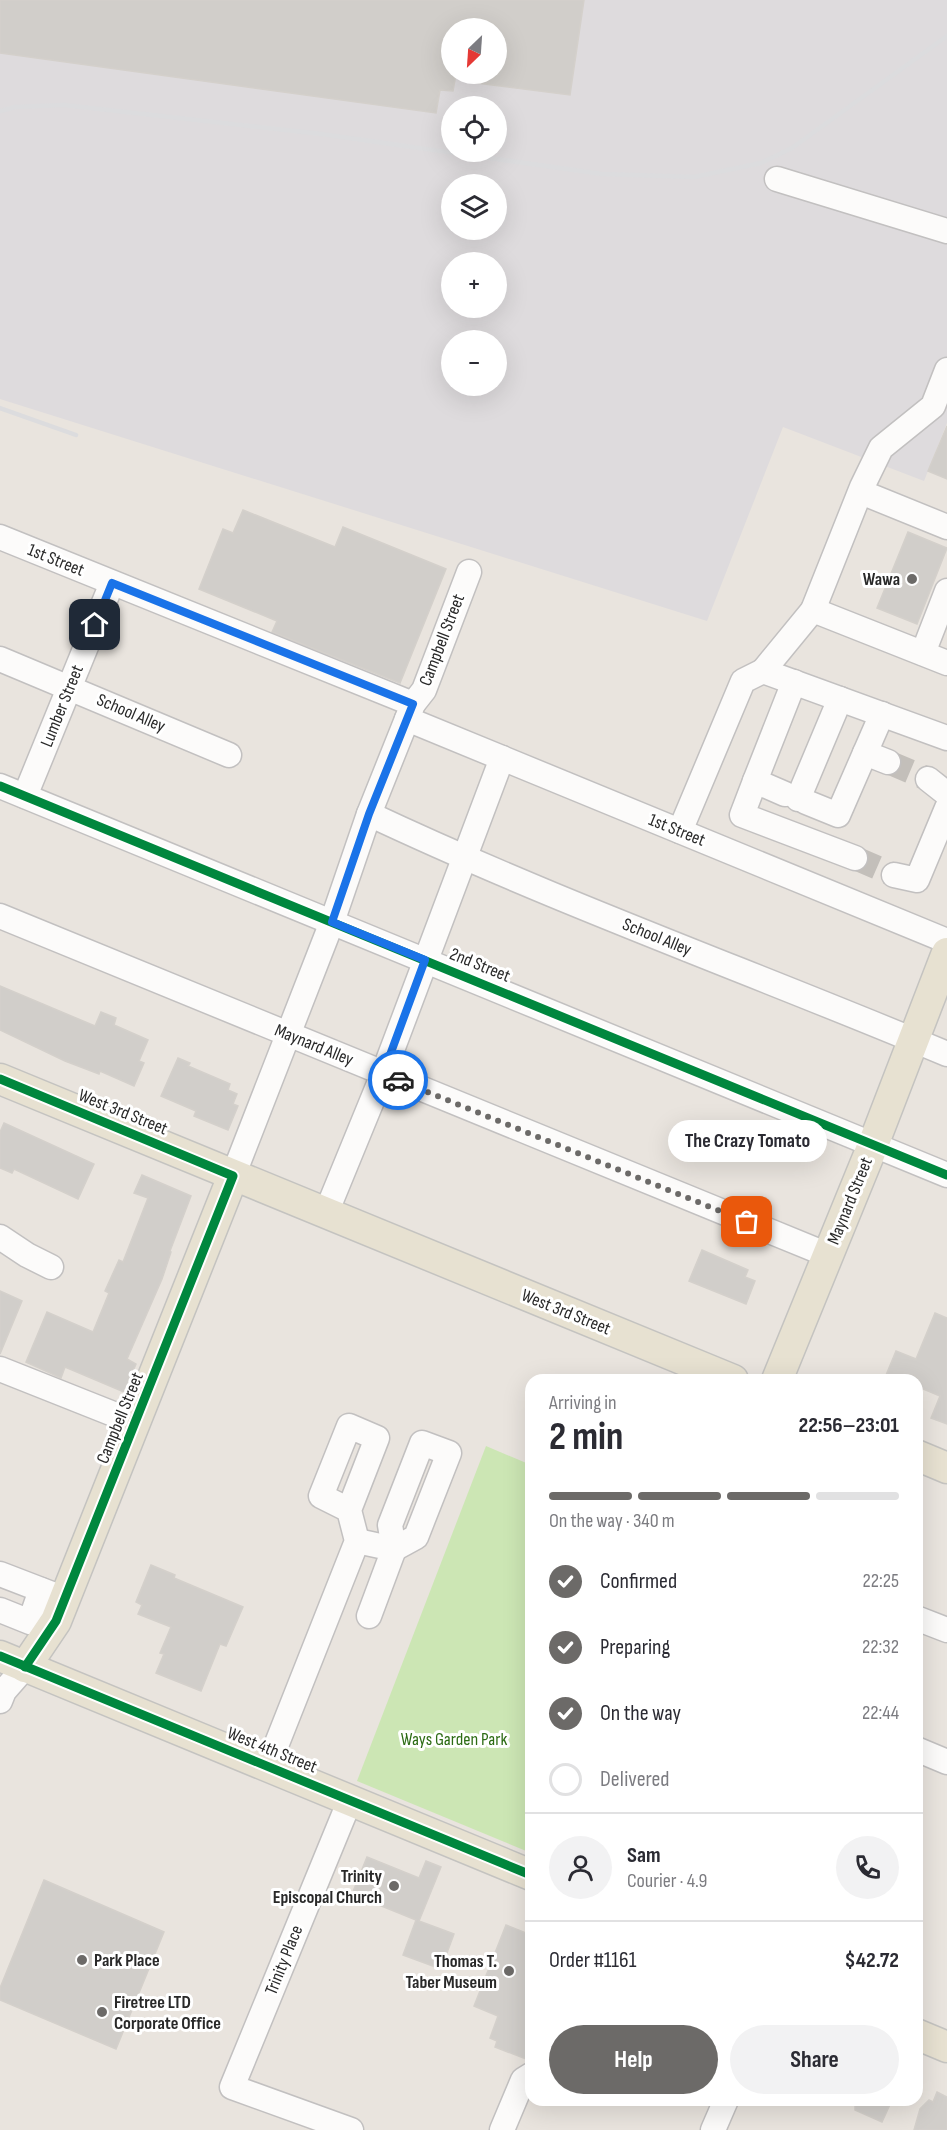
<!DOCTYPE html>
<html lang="en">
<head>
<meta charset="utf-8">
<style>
  body { margin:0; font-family:"Sofia Sans Condensed",sans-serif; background:#f2f2f3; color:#2b2b33; height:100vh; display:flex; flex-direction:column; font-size:22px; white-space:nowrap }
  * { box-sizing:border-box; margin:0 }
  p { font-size:20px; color:#7c7c81 }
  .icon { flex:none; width:33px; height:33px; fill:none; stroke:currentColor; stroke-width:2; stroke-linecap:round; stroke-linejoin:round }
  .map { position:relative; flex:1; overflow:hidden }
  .details { position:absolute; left:525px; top:1374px; width:398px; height:732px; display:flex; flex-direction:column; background:#fff; border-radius:18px; box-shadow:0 6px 24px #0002 }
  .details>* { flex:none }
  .needle { width:39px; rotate:205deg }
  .controls { position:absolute; left:441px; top:18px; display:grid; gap:12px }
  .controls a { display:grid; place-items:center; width:66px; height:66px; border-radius:50%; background:#fff; box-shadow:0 6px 24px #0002; font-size:30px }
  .pin { position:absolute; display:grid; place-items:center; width:51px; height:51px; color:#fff; margin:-26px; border-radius:12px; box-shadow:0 3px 9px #0006 }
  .courier { position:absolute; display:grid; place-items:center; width:60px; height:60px; margin:-30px; border:4px solid #1a73e8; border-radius:50%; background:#fff; color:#222; box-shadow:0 2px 8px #0007 }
  .bubble { position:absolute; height:42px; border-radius:21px; background:#fff; box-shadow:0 6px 24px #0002; font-size:20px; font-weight:700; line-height:42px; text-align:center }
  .head em { font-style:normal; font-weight:700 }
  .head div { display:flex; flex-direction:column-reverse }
  .head { display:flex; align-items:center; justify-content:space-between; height:102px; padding:0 24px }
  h1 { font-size:39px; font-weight:700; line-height:45px }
  .bar { display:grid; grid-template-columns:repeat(4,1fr); gap:9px 6px; align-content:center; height:72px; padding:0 24px }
  .bar i { height:8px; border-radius:4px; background:#e1e1e2 }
  .bar .active { background:#6c6a68 }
  .bar p { grid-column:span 4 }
  .line { display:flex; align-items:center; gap:15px; padding:0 24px; border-top:2px solid #e1e1e2 }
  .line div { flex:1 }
  .round { display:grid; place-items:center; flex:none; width:63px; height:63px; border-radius:32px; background:#f2f2f3 }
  ol { padding:0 24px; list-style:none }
  li { display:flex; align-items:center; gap:18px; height:66px }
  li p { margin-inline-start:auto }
  li .icon { padding:6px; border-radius:50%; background:#6c6a68; color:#fff; stroke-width:4 }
  li:last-child { color:#7c7c81 }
  li i { width:33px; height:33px; border:3px solid #e1e1e2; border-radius:50% }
  .action { display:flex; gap:12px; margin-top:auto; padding:12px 24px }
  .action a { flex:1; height:69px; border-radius:36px; background:#6c6a68; color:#fff; font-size:24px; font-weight:700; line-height:69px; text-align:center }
  .action a+a { background:#f2f2f3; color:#2b2b33 }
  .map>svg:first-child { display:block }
  .industrial { fill:#dedbdd; fill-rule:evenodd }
  .green { fill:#cce6b4 }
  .building { fill:#d1ceca; stroke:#d4d0cb; stroke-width:1.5 }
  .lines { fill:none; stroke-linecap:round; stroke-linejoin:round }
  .minor-tunnel { stroke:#c3bfba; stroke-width:24; stroke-dasharray:24 12; stroke-linecap:butt }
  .minor-casing { stroke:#c2c0c0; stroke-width:27 }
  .major-casing { stroke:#c4c3c0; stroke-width:33 }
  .minor { stroke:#fcfbfa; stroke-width:24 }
  .major { stroke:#e7e1d1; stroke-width:30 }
  .rail { stroke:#dcdcde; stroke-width:4.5 }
  .cycleway-casing { stroke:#fff; stroke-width:13 }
  .cycleway { stroke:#00873e; stroke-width:9 }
  .done { stroke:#6c6a68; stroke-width:6; stroke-dasharray:0 10.8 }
  .route { stroke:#1a73e8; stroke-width:8 }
  .poi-dot { fill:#6c6a68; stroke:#fff; stroke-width:2 }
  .labels { text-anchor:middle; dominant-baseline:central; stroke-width:6; stroke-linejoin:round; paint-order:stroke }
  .street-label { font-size:18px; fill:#292929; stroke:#fff }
  .poi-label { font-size:18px; font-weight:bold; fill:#292929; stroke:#fff; text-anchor:end }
  .park-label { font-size:18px; fill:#2c6b14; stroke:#fff }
</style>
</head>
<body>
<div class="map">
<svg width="947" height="2130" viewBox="0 0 947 2130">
  <rect width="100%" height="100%" fill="#e9e4de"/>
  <path class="industrial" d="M0,0H947V423L924,481L783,427L707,621L0,399ZM452,28H496V74H452ZM452,106H496V152H452ZM452,184H496V230H452ZM452,262H496V308H452ZM452,340H496V386H452Z"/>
  <path class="green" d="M486,1446L531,1465V1853L357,1781Z"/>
  <g class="building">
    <path d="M0,0H584L570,95L469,82L470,74H496V28H452V74H456L453,91L440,90L436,113L0,53Z"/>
    <path d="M947,426V479L928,471Z"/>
    <path d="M243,510L335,547L343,527L446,569L400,683L272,632L277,621L199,589L223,529L233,533Z"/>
    <path d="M908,532L947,548L917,624L877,608Z"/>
    <path d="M0,986L95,1026L101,1012L116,1018L114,1025L148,1040L139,1061L144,1063L134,1086L100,1071L99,1074L65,1061L0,1030Z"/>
    <path d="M178,1058L190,1063L188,1066L230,1084L228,1090L237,1094L233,1104L238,1106L228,1130L194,1116L196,1111L161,1096Z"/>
    <path d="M4,1123L94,1164L78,1199L14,1169L12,1173L0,1168V1132Z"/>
    <path d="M142,1175L191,1196L170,1251L171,1252L162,1279L127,1359L136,1364L124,1392L65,1367L61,1378L26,1362L47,1312L93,1332L109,1293L105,1291L119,1260L123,1262L148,1198L134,1193Z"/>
    <path d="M702,1250L748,1270L745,1277L755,1281L746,1304L689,1281Z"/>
    <path d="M0,1291L22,1301L0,1354Z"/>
    <path d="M935,1313L947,1318V1424L931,1418L940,1396L916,1386V1380H884L896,1351L916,1359Z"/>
    <path d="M151,1565L175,1575L174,1578L243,1607L226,1646L220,1644L201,1691L156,1673L164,1654L160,1653L171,1627L138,1614L142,1605L136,1602Z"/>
    <path d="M367,1857L419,1878L426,1861L441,1867L419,1921L454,1934L441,1969L403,1955L416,1920L352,1894Z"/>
    <path d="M44,1880L164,1932L116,2049L0,2000V1988Z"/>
    <path d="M506,1925L531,1935V2061L495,2047L497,2041L490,2038L498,2016L474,2006Z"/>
    <path d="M937,2092L947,2097V2130H914L920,2109L929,2100L933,2102Z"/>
    <path d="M855,2100H892L882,2122L855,2110Z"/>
  </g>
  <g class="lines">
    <g class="minor-tunnel">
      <path d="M888,762L928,779"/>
      <path d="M855,858L894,875"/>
    </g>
    <g class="minor-casing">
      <g id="minor">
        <path d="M777,179L947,231"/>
        <path d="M861,492L947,527"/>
        <path d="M0,537L413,704"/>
        <path d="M813,610L947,663"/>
        <path d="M923,653L947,591"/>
        <path d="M0,659L229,755"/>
        <path d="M763,671L813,610L862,487L881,448L933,406L947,370"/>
        <path d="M407,719L947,941"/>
        <path d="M865,753L888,762"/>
        <path d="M928,779L947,794"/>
        <path d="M755,781L742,815L855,858"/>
        <path d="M0,786L947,1175"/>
        <path d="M785,794L755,781L794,682"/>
        <path d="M25,796L112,583"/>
        <path d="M798,799L840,699"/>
        <path d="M806,802L838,815L882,714"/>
        <path d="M369,814C558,903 754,973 947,1054"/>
        <path d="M680,831L743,681L763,671L947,738"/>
        <path d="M894,875L917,880L947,808"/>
        <path d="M0,916L828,1255"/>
        <path d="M233,1176L332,922L369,814L413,704L424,690L469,572"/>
        <path d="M326,1213L383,1074L502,758"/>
        <path d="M0,1237L27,1255L51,1267"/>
        <path d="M0,1369L136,1423"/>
        <path d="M422,1443L449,1453L416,1537L394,1549L390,1525Z"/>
        <path d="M357,1541L394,1549L369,1616"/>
        <path d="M0,1574L65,1599"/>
        <path d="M0,1610L30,1622L41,1590"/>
        <path d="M916,1618L947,1630"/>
        <path d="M0,1701L4,1691L25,1667"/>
        <path d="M916,1749L947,1762"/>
        <path d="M268,1766L357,1541L349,1510L377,1438L349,1426L321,1496L349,1510"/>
        <path d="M350,1800L232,2087L351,2130"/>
        <path d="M502,2130L523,2080L531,2075"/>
        <path d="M713,2130L726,2100"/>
      </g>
    </g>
    <g class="major-casing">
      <g id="major">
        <path d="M0,1079L733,1380"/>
        <path d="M777,1380L873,1145L947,953"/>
        <path d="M916,1455L947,1468"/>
        <path d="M0,1656L531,1875"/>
        <path d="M25,1667L56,1621L233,1176"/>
        <path d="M916,2034L947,2047"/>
      </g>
    </g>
    <use href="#minor" class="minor"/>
    <use href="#major" class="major"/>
    <g class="rail">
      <path d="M0,111L15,107L64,105L321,134L602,174L694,177L761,163L792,148L947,36"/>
      <path d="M0,408L76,435"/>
    </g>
    <g class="cycleway-casing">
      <g id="cycleway">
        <path d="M0,786L947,1175"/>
        <path d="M0,1079L233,1176L56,1621L25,1667"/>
        <path d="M0,1656L531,1875"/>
      </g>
    </g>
    <use href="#cycleway" class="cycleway"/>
  </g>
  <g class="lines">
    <path class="done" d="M398,1080L747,1222"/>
    <path class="route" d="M95,625L112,583L413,704L369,814L332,922L425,960L383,1074L398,1080"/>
  </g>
  <g class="poi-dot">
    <circle cx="912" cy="579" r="6"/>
    <circle cx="394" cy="1886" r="6"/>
    <circle cx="82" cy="1960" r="6"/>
    <circle cx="509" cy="1971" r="6"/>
    <circle cx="102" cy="2012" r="6"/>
  </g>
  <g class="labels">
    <g class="street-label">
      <text transform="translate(56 560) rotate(22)">1st Street</text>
      <text transform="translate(442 640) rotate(-69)">Campbell Street</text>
      <text transform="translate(62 706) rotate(-68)">Lumber Street</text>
      <text transform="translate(131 713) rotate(23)">School Alley</text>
      <text transform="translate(677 830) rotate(22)">1st Street</text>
      <text transform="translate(657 937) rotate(22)">School Alley</text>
      <text transform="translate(480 965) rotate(22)">2nd Street</text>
      <text transform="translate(314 1045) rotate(22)">Maynard Alley</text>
      <text transform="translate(123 1112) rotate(22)">West 3rd Street</text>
      <text transform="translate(850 1201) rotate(-68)">Maynard Street</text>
      <text transform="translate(566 1312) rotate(22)">West 3rd Street</text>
      <text transform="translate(120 1418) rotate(-68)">Campbell Street</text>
      <text transform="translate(272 1750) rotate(22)">West 4th Street</text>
      <text transform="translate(284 1960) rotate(-68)">Trinity Place</text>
    </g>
    <g class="poi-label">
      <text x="900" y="579">Wawa</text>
      <text x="382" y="1876">Trinity<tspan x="382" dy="21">Episcopal Church</tspan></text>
      <text x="94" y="1960" text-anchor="start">Park Place</text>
      <text x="497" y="1961">Thomas T.<tspan x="497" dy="21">Taber Museum</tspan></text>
      <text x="114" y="2002" text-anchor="start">Firetree LTD<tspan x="114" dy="21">Corporate Office</tspan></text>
    </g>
    <g class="park-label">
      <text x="454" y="1739">Ways Garden Park</text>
    </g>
  </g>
</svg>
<div class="controls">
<a><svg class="needle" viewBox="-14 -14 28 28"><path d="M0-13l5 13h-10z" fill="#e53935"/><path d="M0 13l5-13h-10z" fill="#7c7c81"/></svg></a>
<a><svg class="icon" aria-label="locate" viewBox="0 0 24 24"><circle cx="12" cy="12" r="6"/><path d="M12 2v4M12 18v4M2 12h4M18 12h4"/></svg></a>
<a><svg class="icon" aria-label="layers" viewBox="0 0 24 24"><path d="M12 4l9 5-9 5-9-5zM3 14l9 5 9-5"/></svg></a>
<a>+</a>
<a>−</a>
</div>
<div class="pin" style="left:747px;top:1222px;background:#ea580c"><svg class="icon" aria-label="bag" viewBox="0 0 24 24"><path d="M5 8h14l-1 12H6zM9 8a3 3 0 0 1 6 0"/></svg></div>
<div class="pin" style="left:95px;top:625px;background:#1f2937"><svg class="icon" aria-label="home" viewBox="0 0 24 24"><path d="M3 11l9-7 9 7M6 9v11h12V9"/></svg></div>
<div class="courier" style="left:398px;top:1080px"><svg class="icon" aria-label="car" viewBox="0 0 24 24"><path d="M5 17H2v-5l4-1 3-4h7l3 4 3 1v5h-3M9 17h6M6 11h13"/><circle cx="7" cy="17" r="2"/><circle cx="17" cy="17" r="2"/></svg></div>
<div class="bubble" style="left:668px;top:1120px;width:159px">The Crazy Tomato</div>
<section class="details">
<div class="head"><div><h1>2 min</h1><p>Arriving in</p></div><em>22:56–23:01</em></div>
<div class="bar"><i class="active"></i><i class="active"></i><i class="active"></i><i></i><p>On the way · 340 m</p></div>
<ol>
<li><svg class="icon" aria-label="check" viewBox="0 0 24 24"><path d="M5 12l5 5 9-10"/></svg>Confirmed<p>22:25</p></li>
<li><svg class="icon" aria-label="check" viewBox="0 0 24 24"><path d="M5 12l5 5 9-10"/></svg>Preparing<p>22:32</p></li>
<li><svg class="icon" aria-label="check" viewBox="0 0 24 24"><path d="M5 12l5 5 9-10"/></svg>On the way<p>22:44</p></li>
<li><i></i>Delivered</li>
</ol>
<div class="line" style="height:108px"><a class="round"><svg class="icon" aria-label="person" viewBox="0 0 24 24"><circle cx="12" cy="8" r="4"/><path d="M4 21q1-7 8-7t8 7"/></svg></a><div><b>Sam</b><p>Courier · 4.9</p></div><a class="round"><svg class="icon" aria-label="phone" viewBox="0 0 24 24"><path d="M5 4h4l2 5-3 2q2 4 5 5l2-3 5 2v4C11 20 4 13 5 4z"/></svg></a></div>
<div class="line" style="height:78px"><div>Order #1161</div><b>$42.72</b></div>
<div class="action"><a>Help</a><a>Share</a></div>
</section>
</div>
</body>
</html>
